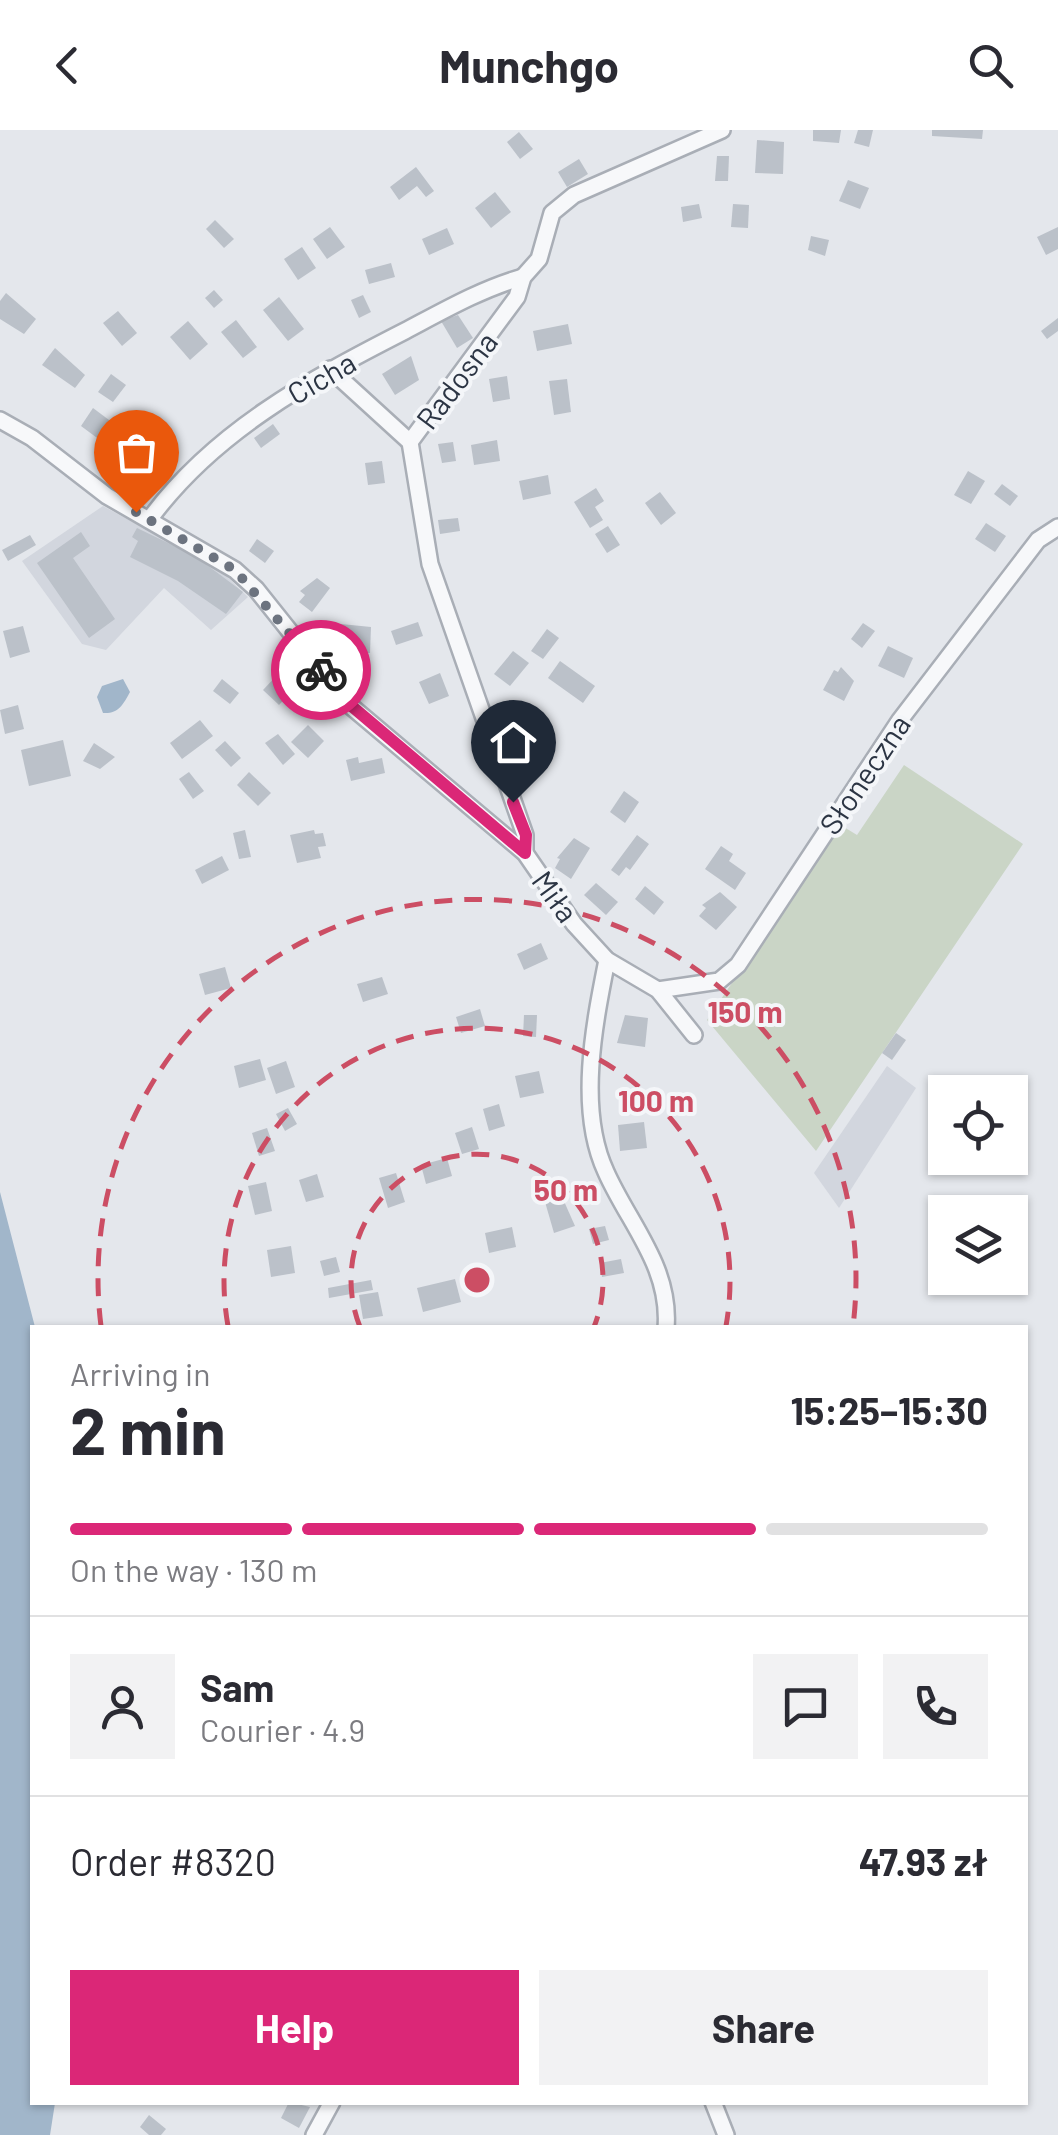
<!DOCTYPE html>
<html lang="en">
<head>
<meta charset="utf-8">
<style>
  body { margin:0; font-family:Barlow,sans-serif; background:#f2f2f3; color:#2b2b33; height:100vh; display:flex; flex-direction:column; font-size:38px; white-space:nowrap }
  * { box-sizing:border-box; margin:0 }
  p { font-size:32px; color:#7c7c81 }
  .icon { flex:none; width:55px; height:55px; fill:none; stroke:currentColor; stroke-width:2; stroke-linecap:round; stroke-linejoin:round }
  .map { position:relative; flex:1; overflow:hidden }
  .details { position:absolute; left:30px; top:1195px; width:998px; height:780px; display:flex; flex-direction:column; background:#fff; border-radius:0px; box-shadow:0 2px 8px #0004 }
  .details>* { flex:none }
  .buttons { position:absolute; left:928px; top:945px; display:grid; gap:20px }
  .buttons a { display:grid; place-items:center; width:100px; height:100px; border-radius:0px; background:#fff; box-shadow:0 2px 8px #0004; font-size:50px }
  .pin { position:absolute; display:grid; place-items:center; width:85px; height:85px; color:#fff; margin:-102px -42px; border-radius:50% 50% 50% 0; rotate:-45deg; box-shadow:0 0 10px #0007 }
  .pin .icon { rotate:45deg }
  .courier { position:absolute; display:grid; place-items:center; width:100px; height:100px; margin:-50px; border:8px solid #db2777; border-radius:50%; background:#fff; color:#222; box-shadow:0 2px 12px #0007 }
  .summary em { font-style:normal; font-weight:700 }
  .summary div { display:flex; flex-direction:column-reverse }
  .summary { display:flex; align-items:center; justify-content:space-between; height:170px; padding:0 40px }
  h1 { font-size:65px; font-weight:700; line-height:75px }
  .bar { display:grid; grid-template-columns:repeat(4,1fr); gap:15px 10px; align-content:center; height:120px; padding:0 40px }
  .bar i { height:12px; border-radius:8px; background:#e1e1e2 }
  .bar .on { background:#db2777 }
  .bar p { grid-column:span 4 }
  .line { display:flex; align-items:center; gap:25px; padding:0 40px; border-top:2px solid #e1e1e2 }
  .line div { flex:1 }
  .round { display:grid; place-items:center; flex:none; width:105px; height:105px; border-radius:0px; background:#f2f2f3 }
  .button { display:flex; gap:20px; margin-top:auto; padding:20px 40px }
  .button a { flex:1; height:115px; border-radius:0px; background:#db2777; color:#fff; font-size:40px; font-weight:700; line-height:115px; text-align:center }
  .button a+a { background:#f2f2f3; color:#2b2b33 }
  header { display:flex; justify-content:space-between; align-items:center; height:130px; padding:0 40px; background:#fff; font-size:45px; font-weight:700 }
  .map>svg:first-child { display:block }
  .built { fill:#d2d6de }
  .green { fill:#cad5c6 }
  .water { fill:#a1b6ca }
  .building { fill:#bbc1c9 }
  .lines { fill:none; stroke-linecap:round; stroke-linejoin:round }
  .street-casing { stroke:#a9aeb6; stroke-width:20 }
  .street { stroke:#f7f8fa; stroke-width:15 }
  .done { stroke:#6c737f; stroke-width:10; stroke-dasharray:0 18 }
  .route { stroke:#db2777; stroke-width:12 }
  .ring { fill:none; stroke:#cc4e64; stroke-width:5; stroke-dasharray:18 12 }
  .labels { text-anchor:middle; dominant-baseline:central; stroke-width:8; stroke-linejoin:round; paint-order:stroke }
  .street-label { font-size:30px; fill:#2c3544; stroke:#f4f6f9 }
  .centre { fill:#cc4e64; stroke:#f4f6f9; stroke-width:5 }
  .ring-label { font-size:30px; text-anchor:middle; font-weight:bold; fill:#cc4e64; stroke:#f4f6f9; stroke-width:8; stroke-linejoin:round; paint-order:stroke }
</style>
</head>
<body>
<header><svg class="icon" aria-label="back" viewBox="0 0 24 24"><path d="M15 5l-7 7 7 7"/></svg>Munchgo<svg class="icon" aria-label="search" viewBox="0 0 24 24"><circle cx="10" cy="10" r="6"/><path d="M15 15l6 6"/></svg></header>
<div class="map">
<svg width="1058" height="2005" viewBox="0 0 1058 2005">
  <rect width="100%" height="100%" fill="#e4e7ec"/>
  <g class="built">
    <path d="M103,376L218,438L248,467L211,500L164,458L106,520L82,514L22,431Z"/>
    <path d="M887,936L916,958L839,1078L814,1043Z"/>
  </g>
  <path class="green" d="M904,635L1023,714L816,1021L707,890L839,694L857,705Z"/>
  <g class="water">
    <path d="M123,549L130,562C123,575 118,584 103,583L97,567L102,556Z"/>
    <path d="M0,1062L35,1197L32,1972L55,1973L50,2005H0Z"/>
  </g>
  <g class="building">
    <path d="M813,0H841L839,13L813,11Z"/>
    <path d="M858,0H873L869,17L854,13Z"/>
    <path d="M932,0H983L982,9L932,6Z"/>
    <path d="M519,2L533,19L520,29L507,12Z"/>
    <path d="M757,10L784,12L783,44L755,43Z"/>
    <path d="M717,26H729L728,51H715Z"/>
    <path d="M579,29L588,44L567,57L558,42Z"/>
    <path d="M416,37L434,61L426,67L417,56L399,70L390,57Z"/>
    <path d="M848,50L869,58L860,79L839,71Z"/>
    <path d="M495,62L511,82L491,98L475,78Z"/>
    <path d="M699,74L702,88L683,92L681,77Z"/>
    <path d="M733,74L749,75L748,98L731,97Z"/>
    <path d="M215,90L234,109L224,118L206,99Z"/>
    <path d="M330,97L345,117L327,129L313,109Z"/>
    <path d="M1058,97V119L1046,125L1037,107Z"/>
    <path d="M447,98L454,114L429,125L422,109Z"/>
    <path d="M811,106L829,110L825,126L808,120Z"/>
    <path d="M302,117L316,138L298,150L284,129Z"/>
    <path d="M391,133L395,147L369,154L365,140Z"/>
    <path d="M214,160L223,170L214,178L205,168Z"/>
    <path d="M6,163L36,189L24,204L0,189V171Z"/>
    <path d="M363,165L371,182L359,188L351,170Z"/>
    <path d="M279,167L304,199L288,211L263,180Z"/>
    <path d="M118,181L137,203L122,216L103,193Z"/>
    <path d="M458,185L473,208L457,218L441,191Z"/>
    <path d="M1058,188V201L1047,209L1041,201Z"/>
    <path d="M236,190L257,217L243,228L221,202Z"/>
    <path d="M188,191L208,214L190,230L170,207Z"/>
    <path d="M568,194L572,214L537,221L533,201Z"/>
    <path d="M55,218L85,245L75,258L42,235Z"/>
    <path d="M411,226L419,250L395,265L382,244Z"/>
    <path d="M111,244L126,255L113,272L98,262Z"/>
    <path d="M507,246L510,269L493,272L489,249Z"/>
    <path d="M567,249L571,282L554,285L549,251Z"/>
    <path d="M93,278L125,302L112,319L81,296Z"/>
    <path d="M273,294L280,304L261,318L254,308Z"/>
    <path d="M497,310L500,331L474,335L471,315Z"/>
    <path d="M453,312L456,331L442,333L438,314Z"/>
    <path d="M382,331L385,353L368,355L365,333Z"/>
    <path d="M968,341L985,351L971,374L954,365Z"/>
    <path d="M548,345L551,364L523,370L519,351Z"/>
    <path d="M1002,354L1018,366L1010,376L994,364Z"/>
    <path d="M596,358L604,371L595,377L603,390L590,398L574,372Z"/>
    <path d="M660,362L676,383L661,395L645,373Z"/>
    <path d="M458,388L460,401L440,404L438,390Z"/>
    <path d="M986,393L1006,406L995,422L975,409Z"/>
    <path d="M608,396L620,415L607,423L595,404Z"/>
    <path d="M137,398L195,426L243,462L226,484L178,451L130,427L138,411L132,407Z"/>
    <path d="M81,402L90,416L73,428L115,489L89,508L37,433Z"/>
    <path d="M30,405L36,415L8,431L2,420Z"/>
    <path d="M257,409L274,421L265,433L249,421Z"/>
    <path d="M317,448L330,458L312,482L299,472L305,465L300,461Z"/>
    <path d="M418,492L423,506L396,515L391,501Z"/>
    <path d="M863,493L875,501L862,518L851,509Z"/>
    <path d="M341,494L371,497L370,523H339Z"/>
    <path d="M23,496L30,522L10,528L3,501Z"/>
    <path d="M547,499L559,508L543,529L531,521Z"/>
    <path d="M888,516L913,528L904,548L878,536Z"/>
    <path d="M513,521L529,533L510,556L494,544Z"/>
    <path d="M560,531L595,556L583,573L548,548Z"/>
    <path d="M841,537L854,551L844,571L823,560L834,540L838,542Z"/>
    <path d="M279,543L295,558L279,575L263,560Z"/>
    <path d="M440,543L449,566L429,574L419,552Z"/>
    <path d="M222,549L239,563L230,574L213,561Z"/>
    <path d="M18,575L24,599L5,604L0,580Z"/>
    <path d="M527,577L552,594L541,610L516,592Z"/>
    <path d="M200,590L213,606L182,629L170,613Z"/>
    <path d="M308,595L324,611L308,628L291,612Z"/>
    <path d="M278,604L295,624L283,635L265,613Z"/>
    <path d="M63,610L71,646L29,656L21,620Z"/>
    <path d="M225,611L241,628L231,637L215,620Z"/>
    <path d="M94,613L115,627L100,639L83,631Z"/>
    <path d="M358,627L359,633L382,628L385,643L351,651L346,630Z"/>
    <path d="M189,642L204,661L193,669L179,649Z"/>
    <path d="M249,642L271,663L258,676L237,655Z"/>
    <path d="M624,661L639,672L625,693L610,682Z"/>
    <path d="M245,700L251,727L239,729L233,703Z"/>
    <path d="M314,700L315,704L323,703L326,716L318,717L321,728L297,733L290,705Z"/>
    <path d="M637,705L649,714L630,740L626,737L619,746L611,740Z"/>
    <path d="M574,708L590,718L571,749L555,738L560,729L557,728Z"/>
    <path d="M721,716L733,724L729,731L746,743L735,760L705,739Z"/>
    <path d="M222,726L229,740L202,754L195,740Z"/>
    <path d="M596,753L618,772L606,785L584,765Z"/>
    <path d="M645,756L664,772L654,785L635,769Z"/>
    <path d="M720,762L737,777L716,800L699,786L706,778L702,775Z"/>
    <path d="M541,813L548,829L524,840L517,824Z"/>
    <path d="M225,837L231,858L205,865L199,844Z"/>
    <path d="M382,847L388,864L363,872L357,854Z"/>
    <path d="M480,879L485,896L461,903L456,887Z"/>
    <path d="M524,885H537L536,907L523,906Z"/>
    <path d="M625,885L648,888L645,917L617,913Z"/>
    <path d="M896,903L906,910L892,930L882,923Z"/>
    <path d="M260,929L266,950L239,958L234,936Z"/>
    <path d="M286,931L295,957L276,964L267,938Z"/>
    <path d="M539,941L544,963L520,968L515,946Z"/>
    <path d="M499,974L505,996L489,1001L483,979Z"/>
    <path d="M288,978L297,994L285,1001L276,984Z"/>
    <path d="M644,992L647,1018L620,1021L618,995Z"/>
    <path d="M472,997L479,1019L462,1024L455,1003Z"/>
    <path d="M267,998L275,1021L259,1026L252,1003Z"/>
    <path d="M447,1028L452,1046L426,1054L421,1035Z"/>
    <path d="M396,1043L405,1072L388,1078L379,1048Z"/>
    <path d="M317,1044L324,1067L306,1072L299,1050Z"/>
    <path d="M266,1052L272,1081L255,1085L248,1056Z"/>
    <path d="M559,1060L575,1096L554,1103L543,1065Z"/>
    <path d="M605,1096L609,1110L593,1114L589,1099Z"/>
    <path d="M512,1097L516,1117L489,1123L485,1103Z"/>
    <path d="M291,1116L295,1143L271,1147L267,1120Z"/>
    <path d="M336,1127L340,1142L324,1146L320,1131Z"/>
    <path d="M621,1129L624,1143L602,1147L600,1133Z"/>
    <path d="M455,1149L461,1172L423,1182L417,1158Z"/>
    <path d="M371,1150L373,1160L329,1168L328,1158Z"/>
    <path d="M378,1162L383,1186L363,1189L359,1165Z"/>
    <path d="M289,1972L310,1977L299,1998L281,1988Z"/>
    <path d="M149,1985L166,1999L161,2005H149L140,1997Z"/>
  </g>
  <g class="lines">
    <g class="street-casing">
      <g id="street">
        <path d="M330,239L410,312"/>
        <path d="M0,290L32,308L107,366L235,440L256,459L347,573L525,723L574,794L607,830L658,860L694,905"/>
        <path d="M149,390C213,302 309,250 405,201C443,181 481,159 523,147"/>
        <path d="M525,723V705L430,434L410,312L517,167L523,147L539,129L552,83L574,65L722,0"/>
        <path d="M607,830C594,895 577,980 606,1042C629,1094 671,1137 666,1198"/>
        <path d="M658,860L719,851L738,835L900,590L1038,410L1058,397"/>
        <path d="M713,1972L726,2005"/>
        <path d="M314,2005L332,1972"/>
      </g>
    </g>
    <use href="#street" class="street"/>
  </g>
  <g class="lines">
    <path class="done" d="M136,382L235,440L321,540"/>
    <path class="route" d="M321,540L348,573L525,723L526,705L513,672"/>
  </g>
  <g class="ring">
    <path d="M360 1197A126 126 0 1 1 594 1197"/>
    <path d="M228 1196A253 253 0 1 1 726 1196"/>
    <path d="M101 1196A379 379 0 1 1 853 1196"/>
  </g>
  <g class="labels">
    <g class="street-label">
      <text transform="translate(321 247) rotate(-30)">Cicha</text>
      <text transform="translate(456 250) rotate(-53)">Radosna</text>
      <text transform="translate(864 644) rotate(-56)">Słoneczna</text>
      <text transform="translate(556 766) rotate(54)">Miła</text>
    </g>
  </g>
  <circle cx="477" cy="1150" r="15" class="centre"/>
  <g class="ring-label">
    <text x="745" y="893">150 m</text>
    <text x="656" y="982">100 m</text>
    <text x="566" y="1071">50 m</text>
  </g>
</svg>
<div class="buttons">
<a><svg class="icon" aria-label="locate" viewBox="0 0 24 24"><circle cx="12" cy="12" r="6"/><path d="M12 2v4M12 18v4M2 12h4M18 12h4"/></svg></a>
<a><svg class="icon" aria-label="layers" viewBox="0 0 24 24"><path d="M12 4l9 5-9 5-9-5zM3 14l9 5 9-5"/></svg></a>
</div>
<div class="pin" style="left:136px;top:382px;background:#ea580c"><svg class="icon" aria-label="bag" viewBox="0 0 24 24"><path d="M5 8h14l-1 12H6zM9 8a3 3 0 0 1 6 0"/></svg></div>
<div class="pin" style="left:513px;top:672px;background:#1f2937"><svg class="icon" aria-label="home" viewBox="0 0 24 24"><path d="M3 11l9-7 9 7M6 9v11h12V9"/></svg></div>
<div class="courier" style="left:321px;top:540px"><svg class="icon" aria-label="bike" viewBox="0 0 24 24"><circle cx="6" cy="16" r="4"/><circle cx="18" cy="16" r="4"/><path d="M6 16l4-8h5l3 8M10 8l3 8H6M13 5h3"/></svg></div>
<section class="details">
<div class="summary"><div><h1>2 min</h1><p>Arriving in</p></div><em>15:25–15:30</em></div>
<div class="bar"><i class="on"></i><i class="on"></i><i class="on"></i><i></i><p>On the way · 130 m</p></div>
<div class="line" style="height:180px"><a class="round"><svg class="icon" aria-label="person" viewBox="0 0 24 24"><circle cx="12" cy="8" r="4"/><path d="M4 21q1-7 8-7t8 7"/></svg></a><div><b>Sam</b><p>Courier · 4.9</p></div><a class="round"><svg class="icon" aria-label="chat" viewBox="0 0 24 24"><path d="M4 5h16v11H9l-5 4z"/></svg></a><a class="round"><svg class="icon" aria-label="phone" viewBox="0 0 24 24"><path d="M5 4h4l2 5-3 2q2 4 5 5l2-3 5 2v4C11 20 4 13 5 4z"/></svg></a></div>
<div class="line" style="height:130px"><div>Order #8320</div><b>47.93 zł</b></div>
<div class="button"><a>Help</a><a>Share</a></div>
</section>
</div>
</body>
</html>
